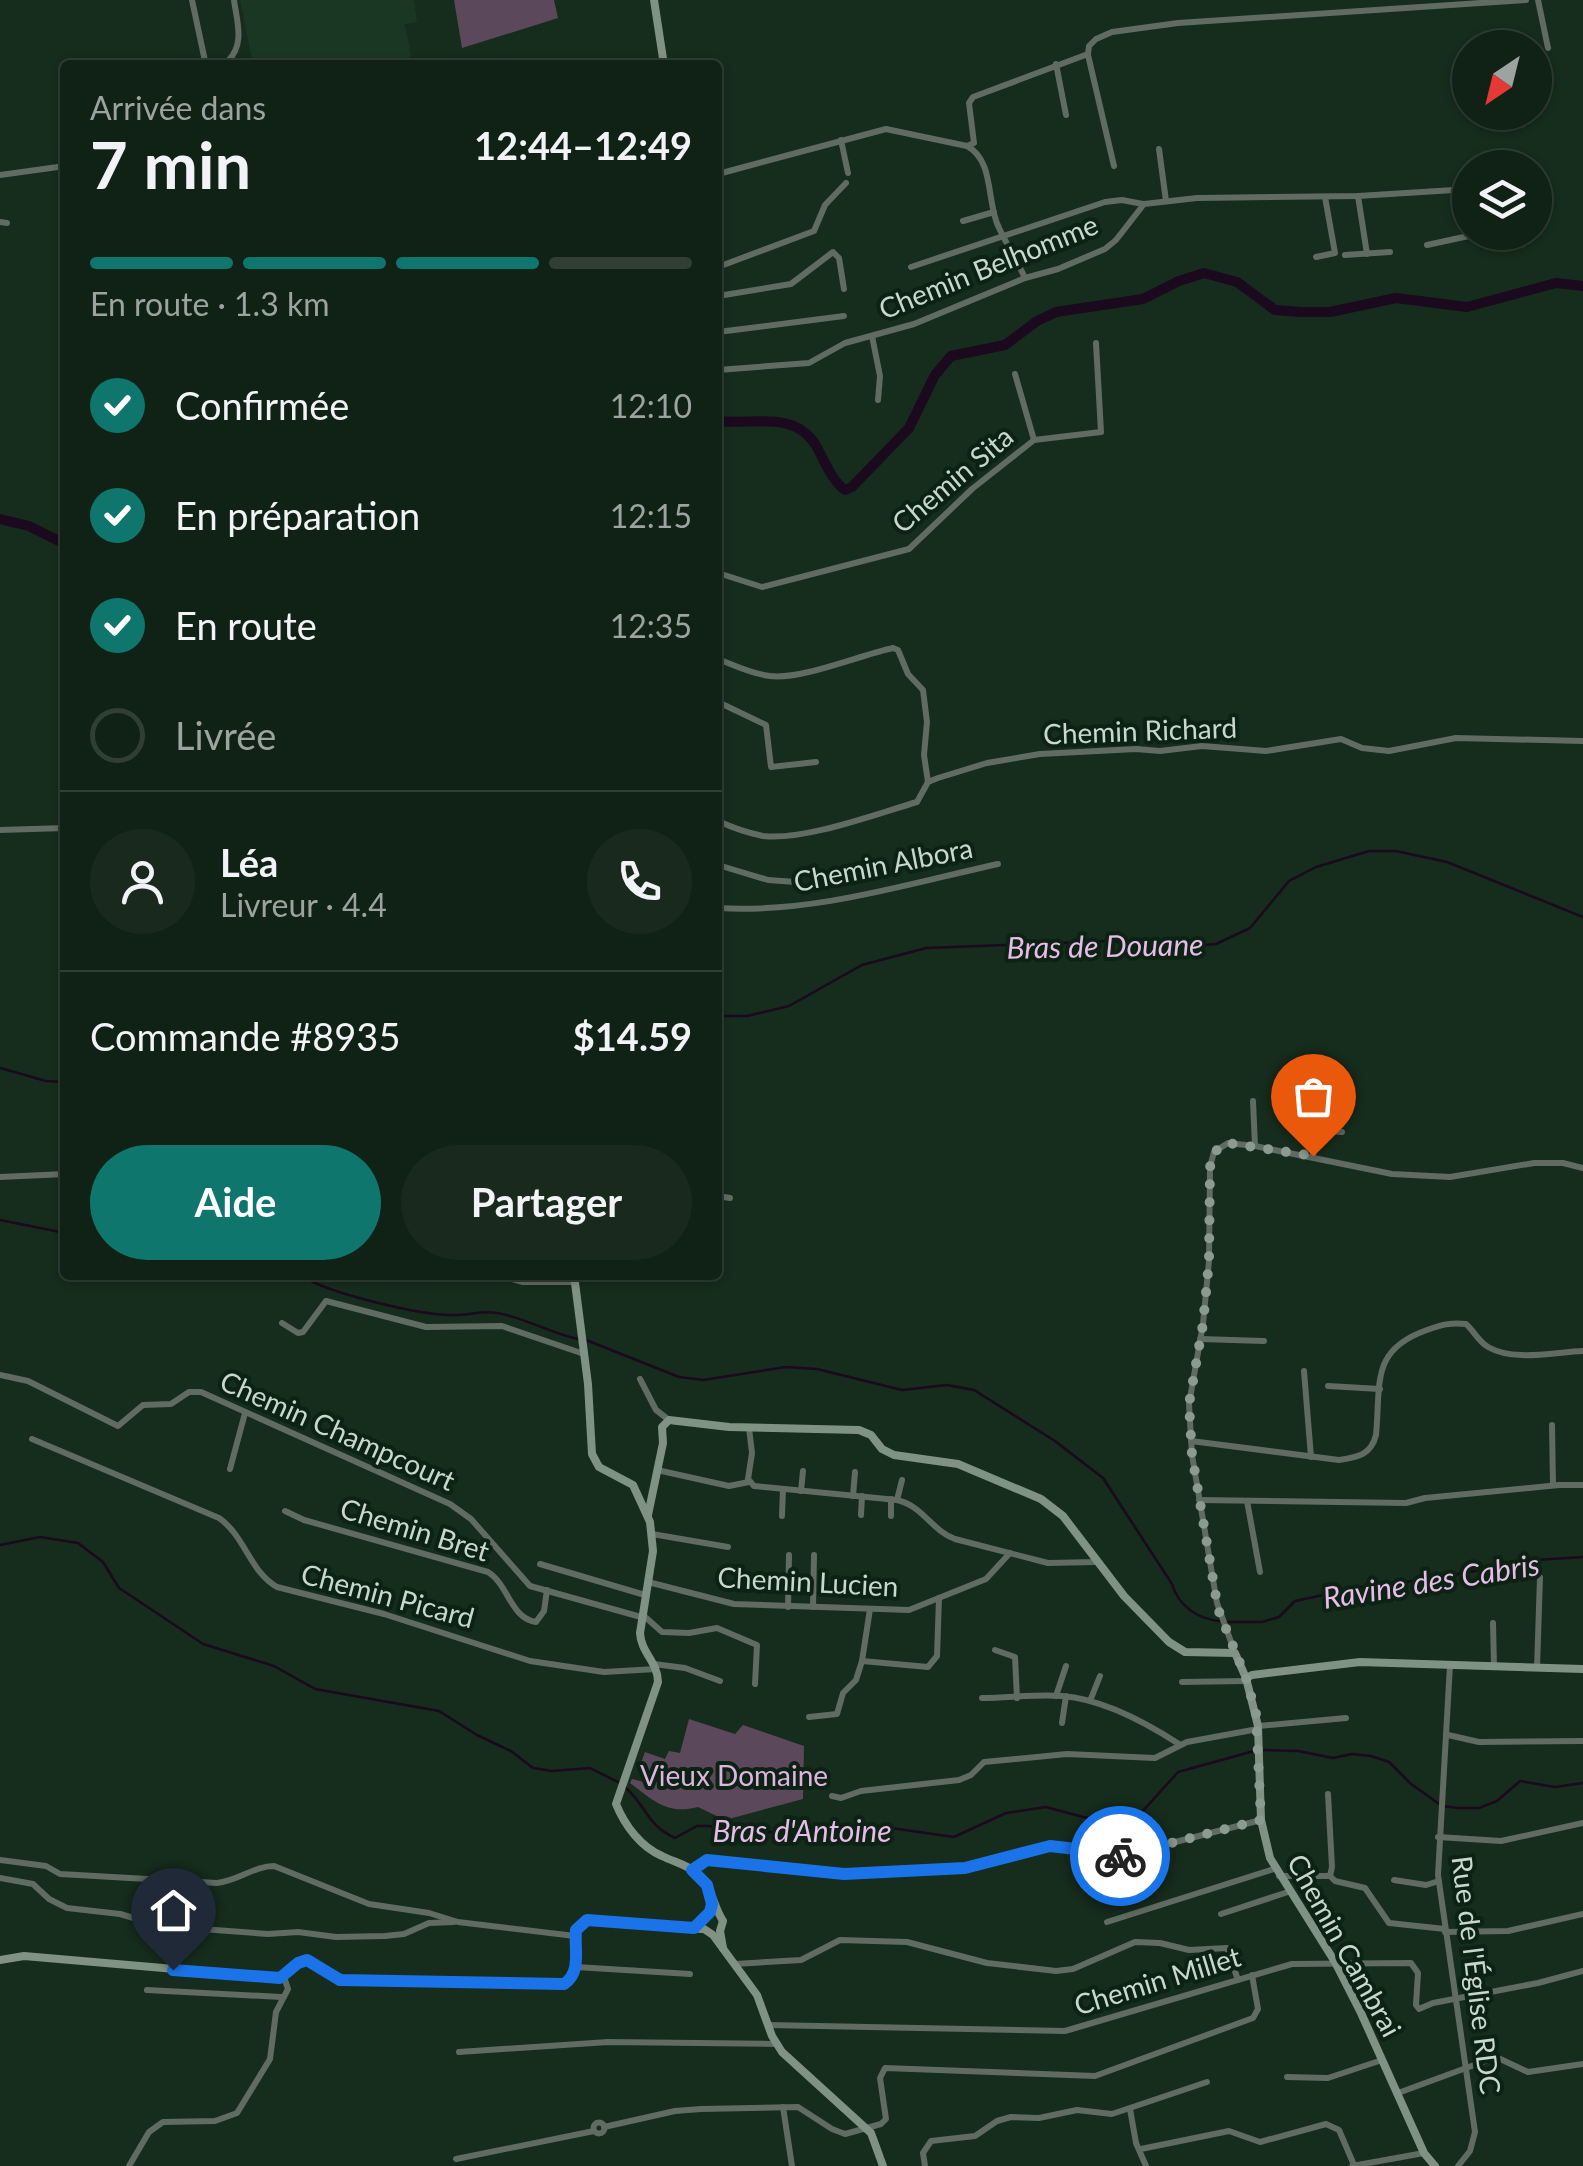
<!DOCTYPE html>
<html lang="fr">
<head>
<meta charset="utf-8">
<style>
  body { margin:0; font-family:Lato,sans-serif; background:#19291e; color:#f1f3f6; height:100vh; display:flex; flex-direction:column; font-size:38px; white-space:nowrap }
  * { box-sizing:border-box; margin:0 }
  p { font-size:32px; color:#9ca3a0 }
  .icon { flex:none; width:55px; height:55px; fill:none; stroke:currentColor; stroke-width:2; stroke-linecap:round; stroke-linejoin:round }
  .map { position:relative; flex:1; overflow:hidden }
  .details { position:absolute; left:60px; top:60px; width:662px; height:1220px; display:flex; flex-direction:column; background:#102115; border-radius:10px; box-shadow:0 2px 8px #0004,0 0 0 2px #303e34 }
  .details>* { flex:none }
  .needle { width:65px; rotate:215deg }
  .controls { position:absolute; left:1452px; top:30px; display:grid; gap:20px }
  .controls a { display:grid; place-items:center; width:100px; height:100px; border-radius:50%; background:#102115; box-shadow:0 2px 8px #0004,0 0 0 2px #303e34; font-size:50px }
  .pin { position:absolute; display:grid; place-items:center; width:85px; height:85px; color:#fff; margin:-102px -42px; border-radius:50% 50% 50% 0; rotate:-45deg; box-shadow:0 0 10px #0007 }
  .pin .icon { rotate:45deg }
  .courier { position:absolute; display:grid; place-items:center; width:100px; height:100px; margin:-50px; border:8px solid #1a73e8; border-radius:50%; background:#fff; color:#222; box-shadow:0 2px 12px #0007 }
  .overview em { font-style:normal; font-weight:700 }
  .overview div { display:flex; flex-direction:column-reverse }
  .overview { display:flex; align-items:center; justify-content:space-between; height:170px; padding:0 30px }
  h1 { font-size:65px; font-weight:700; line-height:75px }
  .bar { display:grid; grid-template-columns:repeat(4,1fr); gap:15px 10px; align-content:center; height:120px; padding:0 30px }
  .bar i { height:12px; border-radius:8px; background:#303e34 }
  .bar .selected { background:#0f766e }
  .bar p { grid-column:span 4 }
  .line { display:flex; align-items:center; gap:25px; padding:0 30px; border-top:2px solid #303e34 }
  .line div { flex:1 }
  .round { display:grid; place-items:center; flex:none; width:105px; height:105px; border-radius:52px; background:#19291e }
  ol { padding:0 30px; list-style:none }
  li { display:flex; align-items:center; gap:30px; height:110px }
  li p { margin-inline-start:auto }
  li .icon { padding:10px; border-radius:50%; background:#0f766e; color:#fff; stroke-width:4 }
  li:last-child { color:#9ca3a0 }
  li i { width:55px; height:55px; border:5px solid #303e34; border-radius:50% }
  .primary-button { display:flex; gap:20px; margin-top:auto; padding:20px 30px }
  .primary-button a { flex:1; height:115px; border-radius:60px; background:#0f766e; color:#fff; font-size:40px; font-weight:700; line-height:115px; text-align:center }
  .primary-button a+a { background:#19291e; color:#f1f3f6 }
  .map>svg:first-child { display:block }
  .built { fill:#1a3723 }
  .green { fill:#5b485b }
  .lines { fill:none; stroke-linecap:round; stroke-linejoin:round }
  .stream { stroke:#1b091d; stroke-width:2.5 }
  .river { stroke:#1b091d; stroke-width:10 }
  .street { stroke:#606b62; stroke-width:6 }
  .secondary { stroke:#809284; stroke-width:8 }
  .done { stroke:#8b9b8f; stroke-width:10; stroke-dasharray:0 18 }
  .route { stroke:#1a73e8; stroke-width:12 }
  .labels { text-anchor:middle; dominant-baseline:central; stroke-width:8; stroke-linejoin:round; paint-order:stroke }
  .street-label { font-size:28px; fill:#cad7cd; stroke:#0c2213 }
  .park-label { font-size:28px; fill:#dfb4e0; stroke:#0c2213 }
  .water-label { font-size:30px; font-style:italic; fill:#e8bce9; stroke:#0c2213 }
</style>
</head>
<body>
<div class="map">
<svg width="1583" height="2166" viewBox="0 0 1583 2166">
  <rect width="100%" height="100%" fill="#162c1c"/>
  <path class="built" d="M240,0H414L417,22L405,24L411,55L409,59L398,58L380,65H253Z"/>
  <g class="green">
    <path d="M454,0H554L558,18L462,48Z"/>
    <path d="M689,1719L735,1734L743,1725L804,1746L803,1799L725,1820L698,1807C667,1815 654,1801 630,1783L632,1779L644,1782L649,1769L640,1766L645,1752L665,1759L669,1751L680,1753Z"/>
  </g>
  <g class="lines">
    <g class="stream">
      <path d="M718,1016H747L789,1006L862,965L926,948L1110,941L1164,948L1216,944L1250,928L1289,881L1316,867L1369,851H1396L1447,862L1583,917"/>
      <path d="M0,1068L46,1081L65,1082"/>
      <path d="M0,1220L65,1233"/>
      <path d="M301,1275C325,1293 420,1315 451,1315C466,1316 482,1310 497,1313C526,1318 550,1333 578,1339"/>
      <path d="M586,1340L679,1377L703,1380L786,1367L817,1369L902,1390L947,1385L974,1390L1055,1441L1103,1478L1172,1584C1178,1605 1197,1619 1219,1621"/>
      <path d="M0,1545L40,1537L78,1543L103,1562L119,1588L203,1644L274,1666L315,1689L439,1711L477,1735L511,1751L533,1768L552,1771L590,1768L620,1783"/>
      <path d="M1228,1622H1262L1279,1617L1295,1601L1366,1586L1431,1579L1536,1560L1583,1557"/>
      <path d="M1262,1750L1298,1751L1333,1758L1352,1754L1371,1756L1389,1762L1411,1784L1442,1806L1458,1808H1479L1497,1801L1520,1781L1555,1787L1583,1783"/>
      <path d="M626,1788C647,1807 647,1825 675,1838L697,1826H708L799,1835L870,1825L954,1837L1006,1813L1046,1807L1083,1817L1120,1822L1141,1813L1178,1772L1254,1751"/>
    </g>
    <g class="river">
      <path d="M718,421C750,425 793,410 815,444C824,459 831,480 845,490L852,487L909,428L935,375L951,356L1005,345L1037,321L1056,312L1143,299L1179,281L1204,273L1237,282L1275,310L1301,312H1330L1396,298L1467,307L1556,283L1583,286"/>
      <path d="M0,519L29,526L65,544"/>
    </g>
    <g class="street">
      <path d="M192,0L205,61H228"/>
      <path d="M1538,0L1548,48"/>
      <path d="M1088,55L1114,166"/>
      <path d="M228,61C245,44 237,22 234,0"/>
      <path d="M1056,64L1066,115"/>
      <path d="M652,65L664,62"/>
      <path d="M841,140L848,173"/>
      <path d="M967,146L974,143L969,103L973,97L1088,54L1089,46L1096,39L1112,32L1178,23L1526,0"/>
      <path d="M1159,149L1166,201"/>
      <path d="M718,174L886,129L967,146C995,161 986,203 999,228C1007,245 1017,261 1025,278"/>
      <path d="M0,175L65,166"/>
      <path d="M1358,196L1367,254"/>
      <path d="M963,221L994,212"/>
      <path d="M0,222L7,223"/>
      <path d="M1427,245L1487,232"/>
      <path d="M1345,255L1390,252"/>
      <path d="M1316,257L1335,253L1325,197"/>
      <path d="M718,267L814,231L825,205L846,183"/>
      <path d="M911,267L1105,202L1122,200L1143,204"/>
      <path d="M718,296L791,284L833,252L839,258L844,289"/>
      <path d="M718,332L844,316"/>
      <path d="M872,336L880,376L878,400"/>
      <path d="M718,370L809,363L845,343L914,324L1025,278L1058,269L1105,249L1116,240L1144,204L1197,198L1358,196L1470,189"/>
      <path d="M1015,374L1034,440"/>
      <path d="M718,573L762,587L909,549L972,489L1034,440L1101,432L1096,343"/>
      <path d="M718,659C734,665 752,674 770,676C801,680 860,655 893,648L898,650L908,674L923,690L927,722L924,755L928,782"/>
      <path d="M718,702L766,725L771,767L816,762"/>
      <path d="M718,821C731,827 748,833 763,836C804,841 876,814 917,802L928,782L938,778L987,763L1040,754L1136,749L1160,751L1202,746L1266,751L1341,739L1362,748L1389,751L1456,738L1583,741"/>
      <path d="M0,830L65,828"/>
      <path d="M718,865L768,880L796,882"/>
      <path d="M718,908C812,914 907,884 998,864"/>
      <path d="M1253,1101L1255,1146"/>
      <path d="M1313,1156L1315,1130L1342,1132"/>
      <path d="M0,1177L65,1174"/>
      <path d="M718,1196L730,1198"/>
      <path d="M498,1275L523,1282H575"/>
      <path d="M282,1323L298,1333L303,1332L326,1301L426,1327L502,1326L584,1354"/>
      <path d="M1200,1339L1264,1341"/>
      <path d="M1304,1371L1311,1457"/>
      <path d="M0,1375L28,1381L118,1426L143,1405L171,1404L189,1392H201L450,1504L471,1519L530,1586L641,1617"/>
      <path d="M640,1379L656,1410L669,1420"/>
      <path d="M1328,1386L1380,1389"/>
      <path d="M1552,1425L1553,1485"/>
      <path d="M749,1428L752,1453L748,1479L754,1486L897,1500C923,1506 931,1530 955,1539L1048,1563L1096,1562"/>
      <path d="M32,1439L219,1518C245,1536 250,1572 277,1587L384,1614L530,1661L604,1672L656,1669"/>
      <path d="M1191,1441L1339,1460C1358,1457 1371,1455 1376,1435C1381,1383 1370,1350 1427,1330C1441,1325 1451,1322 1466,1324C1474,1331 1478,1341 1488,1347C1514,1362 1554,1352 1583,1351"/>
      <path d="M230,1469L245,1413"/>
      <path d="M657,1470L729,1486L749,1482"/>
      <path d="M801,1491L803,1471"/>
      <path d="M853,1496L855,1472"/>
      <path d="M897,1500L902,1480"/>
      <path d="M1199,1500L1406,1503L1425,1498L1559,1485H1583"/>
      <path d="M1247,1501L1260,1572"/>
      <path d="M285,1511L304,1520L488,1572C509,1585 510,1618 536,1622L544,1611L547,1590"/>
      <path d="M861,1515L862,1496"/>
      <path d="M782,1516L783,1489"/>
      <path d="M891,1516V1499"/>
      <path d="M652,1534L728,1547"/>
      <path d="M540,1564L645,1595"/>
      <path d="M1499,1579L1535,1573L1540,1577L1537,1668"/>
      <path d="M648,1582L734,1604L909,1610L986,1579L1010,1553"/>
      <path d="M788,1607L789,1555"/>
      <path d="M813,1607L814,1555"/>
      <path d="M643,1615L662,1632L689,1633L717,1628L757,1645L755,1684"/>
      <path d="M1493,1623L1494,1666"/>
      <path d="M995,1650L1015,1657L1017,1698"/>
      <path d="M1235,1653L1217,1603L1192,1455L1189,1404L1203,1324L1209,1261L1210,1167L1214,1152L1228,1143L1255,1146L1392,1174L1450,1177L1534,1163H1563L1583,1168"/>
      <path d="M862,1661L928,1667L937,1656L939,1598"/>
      <path d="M654,1664L685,1668L720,1681"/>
      <path d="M1450,1665L1438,1875L1475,2132L1470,2151L1458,2166"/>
      <path d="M1182,1682L1246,1681"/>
      <path d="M1056,1696L1066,1666"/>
      <path d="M982,1698C1008,1698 1036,1694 1062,1696C1103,1699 1145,1722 1179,1744"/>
      <path d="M1090,1701L1100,1676"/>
      <path d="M809,1717L837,1714L843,1693L856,1680L862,1661L870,1609"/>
      <path d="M1062,1723L1066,1696"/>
      <path d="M1258,1726L1346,1718"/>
      <path d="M1448,1735L1479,1742L1583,1741"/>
      <path d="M832,1796L841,1798L861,1791L959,1780L971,1775L984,1762L1067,1754L1155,1758L1187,1742L1258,1729"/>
      <path d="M1438,1837L1501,1841L1583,1823"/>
      <path d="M0,1860L46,1866L60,1874L217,1883C238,1881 254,1866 274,1866L369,1904L429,1913L458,1922L575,1936"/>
      <path d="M692,1870L713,1859L844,1874L965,1868L1049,1845L1076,1849L1096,1858H1113L1261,1820"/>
      <path d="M1279,1876H1330L1332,1867L1328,1794"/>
      <path d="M1330,1876L1335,1881L1365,1888L1389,1923L1445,1929"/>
      <path d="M0,1878L33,1884L49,1899L67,1908L120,1914L161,1926L268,1934L298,1932L336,1937L385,1936L404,1934L429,1923L454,1922"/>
      <path d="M1394,1880L1426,1885L1439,1881"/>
      <path d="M1221,1914L1288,1892"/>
      <path d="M1107,1922L1274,1869"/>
      <path d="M1445,1932L1508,1931L1583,1914"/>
      <path d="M735,1964L801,1960L840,1940L907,1942L987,1963L1056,1971L1073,1969L1135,1942L1160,1943L1189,1950L1227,1948L1238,1980"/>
      <path d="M576,1967L690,1974"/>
      <path d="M147,1990L281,1997"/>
      <path d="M768,2025L1065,2031L1292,1964L1411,1963L1418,1973L1416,2005L1419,2009L1433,2003L1538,1983L1583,1971"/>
      <path d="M459,2052L608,2042L776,2044"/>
      <path d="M1287,2077L1328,2078L1382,2060"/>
      <path d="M1398,2093L1496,2057L1528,2072L1583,2064"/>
      <path d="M783,2107L792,2166"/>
      <path d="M1130,2109L1136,2143L1146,2166"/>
      <circle cx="599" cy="2128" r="5.5"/>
      <path d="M604,2127L675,2111L701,2109L798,2107L832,2129L845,2134L881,2124L886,2119L880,2078L885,2068L1095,2076L1253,2018L1258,2009L1252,1975"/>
      <path d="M1141,2149L1229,2131L1260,2142L1326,2124L1339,2130L1354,2165"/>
      <path d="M456,2159L594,2131"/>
      <path d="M129,2166L149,2132L163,2122L215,2121L237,2113L270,2059L276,2012L288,1989L284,1977"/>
      <path d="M925,2166L923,2153L931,2141L975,2136L997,2121L1011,2117L1039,2118L1077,2110L1112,2114L1207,2082"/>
      <path d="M1352,2166L1424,2153"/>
    </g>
    <g class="secondary">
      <path d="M654,0L664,65"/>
      <path d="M574,1275L588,1384L592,1454L599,1467L633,1485L650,1522L653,1551L640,1633C641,1653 658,1662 658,1682L616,1804C625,1826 641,1847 662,1856C674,1862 688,1865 698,1874C712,1886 713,1906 723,1921L720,1931L723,1948"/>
      <path d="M648,1515L663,1443L662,1427L669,1420L729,1427L859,1430L871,1435L882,1449L894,1455L958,1464L1041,1499L1063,1516L1124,1596L1169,1642L1185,1652L1235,1653L1246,1678L1258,1726L1261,1820L1270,1858L1335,1962L1361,2013L1424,2153L1435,2166"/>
      <path d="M1246,1678L1252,1675L1360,1662L1583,1669"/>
      <path d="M712,1905L709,1913L701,1920V1927L713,1935L757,1995L772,2036L782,2052L871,2133L883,2166"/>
      <path d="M0,1960L24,1956L280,1978L298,1963L307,1960L346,1981L563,1984C582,1972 574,1949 576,1930L587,1920L702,1929"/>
    </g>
  </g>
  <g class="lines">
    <path class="done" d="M1120,1856L1261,1820L1256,1714L1246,1678L1218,1609L1192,1455L1189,1404L1203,1324L1209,1261L1210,1167L1214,1152L1228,1143L1313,1156"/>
    <path class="route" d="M173,1970L280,1978L298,1963L307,1960L340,1980L564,1984C582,1972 574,1949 576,1930L587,1920L694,1928L710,1912L712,1904L707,1885L692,1870L707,1860L844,1874L965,1868L1050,1846L1076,1849L1096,1858L1120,1856"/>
  </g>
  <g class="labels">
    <g class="street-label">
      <text transform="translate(988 266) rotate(-22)">Chemin Belhomme</text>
      <text transform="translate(952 479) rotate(-40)">Chemin Sita</text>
      <text transform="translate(1140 730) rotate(-2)">Chemin Richard</text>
      <text transform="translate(883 864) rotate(-11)">Chemin Albora</text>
      <text transform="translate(338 1430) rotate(24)">Chemin Champcourt</text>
      <text transform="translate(415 1529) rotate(17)">Chemin Bret</text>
      <text transform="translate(808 1581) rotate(3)">Chemin Lucien</text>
      <text transform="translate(388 1595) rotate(15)">Chemin Picard</text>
      <text transform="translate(1345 1945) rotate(61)">Chemin Cambrai</text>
      <text transform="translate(1477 1975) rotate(83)">Rue de l'Église RDC</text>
      <text transform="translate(1157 1980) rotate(-17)">Chemin Millet</text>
    </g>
    <g class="park-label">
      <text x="734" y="1775">Vieux Domaine</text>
    </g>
    <g class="water-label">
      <text transform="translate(1105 945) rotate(-1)">Bras de Douane</text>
      <text transform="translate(1431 1580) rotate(-9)">Ravine des Cabris</text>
      <text x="802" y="1830">Bras d'Antoine</text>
    </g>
  </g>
</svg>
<div class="controls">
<a><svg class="needle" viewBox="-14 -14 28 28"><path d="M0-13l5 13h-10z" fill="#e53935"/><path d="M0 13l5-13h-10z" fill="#9ca3a0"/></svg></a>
<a><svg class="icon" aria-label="layers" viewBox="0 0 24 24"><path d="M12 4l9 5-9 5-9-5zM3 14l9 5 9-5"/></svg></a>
</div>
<div class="pin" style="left:1313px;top:1156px;background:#ea580c"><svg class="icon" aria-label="bag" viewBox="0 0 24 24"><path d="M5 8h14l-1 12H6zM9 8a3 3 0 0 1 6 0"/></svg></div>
<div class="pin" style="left:173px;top:1970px;background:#1f2937"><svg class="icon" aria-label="home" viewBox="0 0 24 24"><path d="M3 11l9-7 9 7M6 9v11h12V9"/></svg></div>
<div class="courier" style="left:1120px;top:1856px"><svg class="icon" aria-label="bike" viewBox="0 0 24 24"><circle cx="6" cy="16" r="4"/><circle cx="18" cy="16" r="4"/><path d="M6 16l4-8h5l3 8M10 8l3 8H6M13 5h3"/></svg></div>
<section class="details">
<div class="overview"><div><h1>7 min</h1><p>Arrivée dans</p></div><em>12:44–12:49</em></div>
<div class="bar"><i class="selected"></i><i class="selected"></i><i class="selected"></i><i></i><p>En route · 1.3 km</p></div>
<ol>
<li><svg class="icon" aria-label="check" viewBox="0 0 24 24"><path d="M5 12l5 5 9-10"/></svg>Confirmée<p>12:10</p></li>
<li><svg class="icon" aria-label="check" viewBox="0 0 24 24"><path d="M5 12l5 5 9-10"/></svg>En préparation<p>12:15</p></li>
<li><svg class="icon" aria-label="check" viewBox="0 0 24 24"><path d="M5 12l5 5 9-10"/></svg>En route<p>12:35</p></li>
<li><i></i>Livrée</li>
</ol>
<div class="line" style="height:180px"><a class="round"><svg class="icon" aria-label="person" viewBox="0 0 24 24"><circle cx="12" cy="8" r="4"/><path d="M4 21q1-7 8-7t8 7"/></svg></a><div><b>Léa</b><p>Livreur · 4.4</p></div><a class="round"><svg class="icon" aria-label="phone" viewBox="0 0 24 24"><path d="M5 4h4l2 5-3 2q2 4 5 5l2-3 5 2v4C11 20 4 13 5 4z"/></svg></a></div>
<div class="line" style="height:130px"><div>Commande #8935</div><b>$14.59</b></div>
<div class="primary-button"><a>Aide</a><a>Partager</a></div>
</section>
</div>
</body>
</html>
